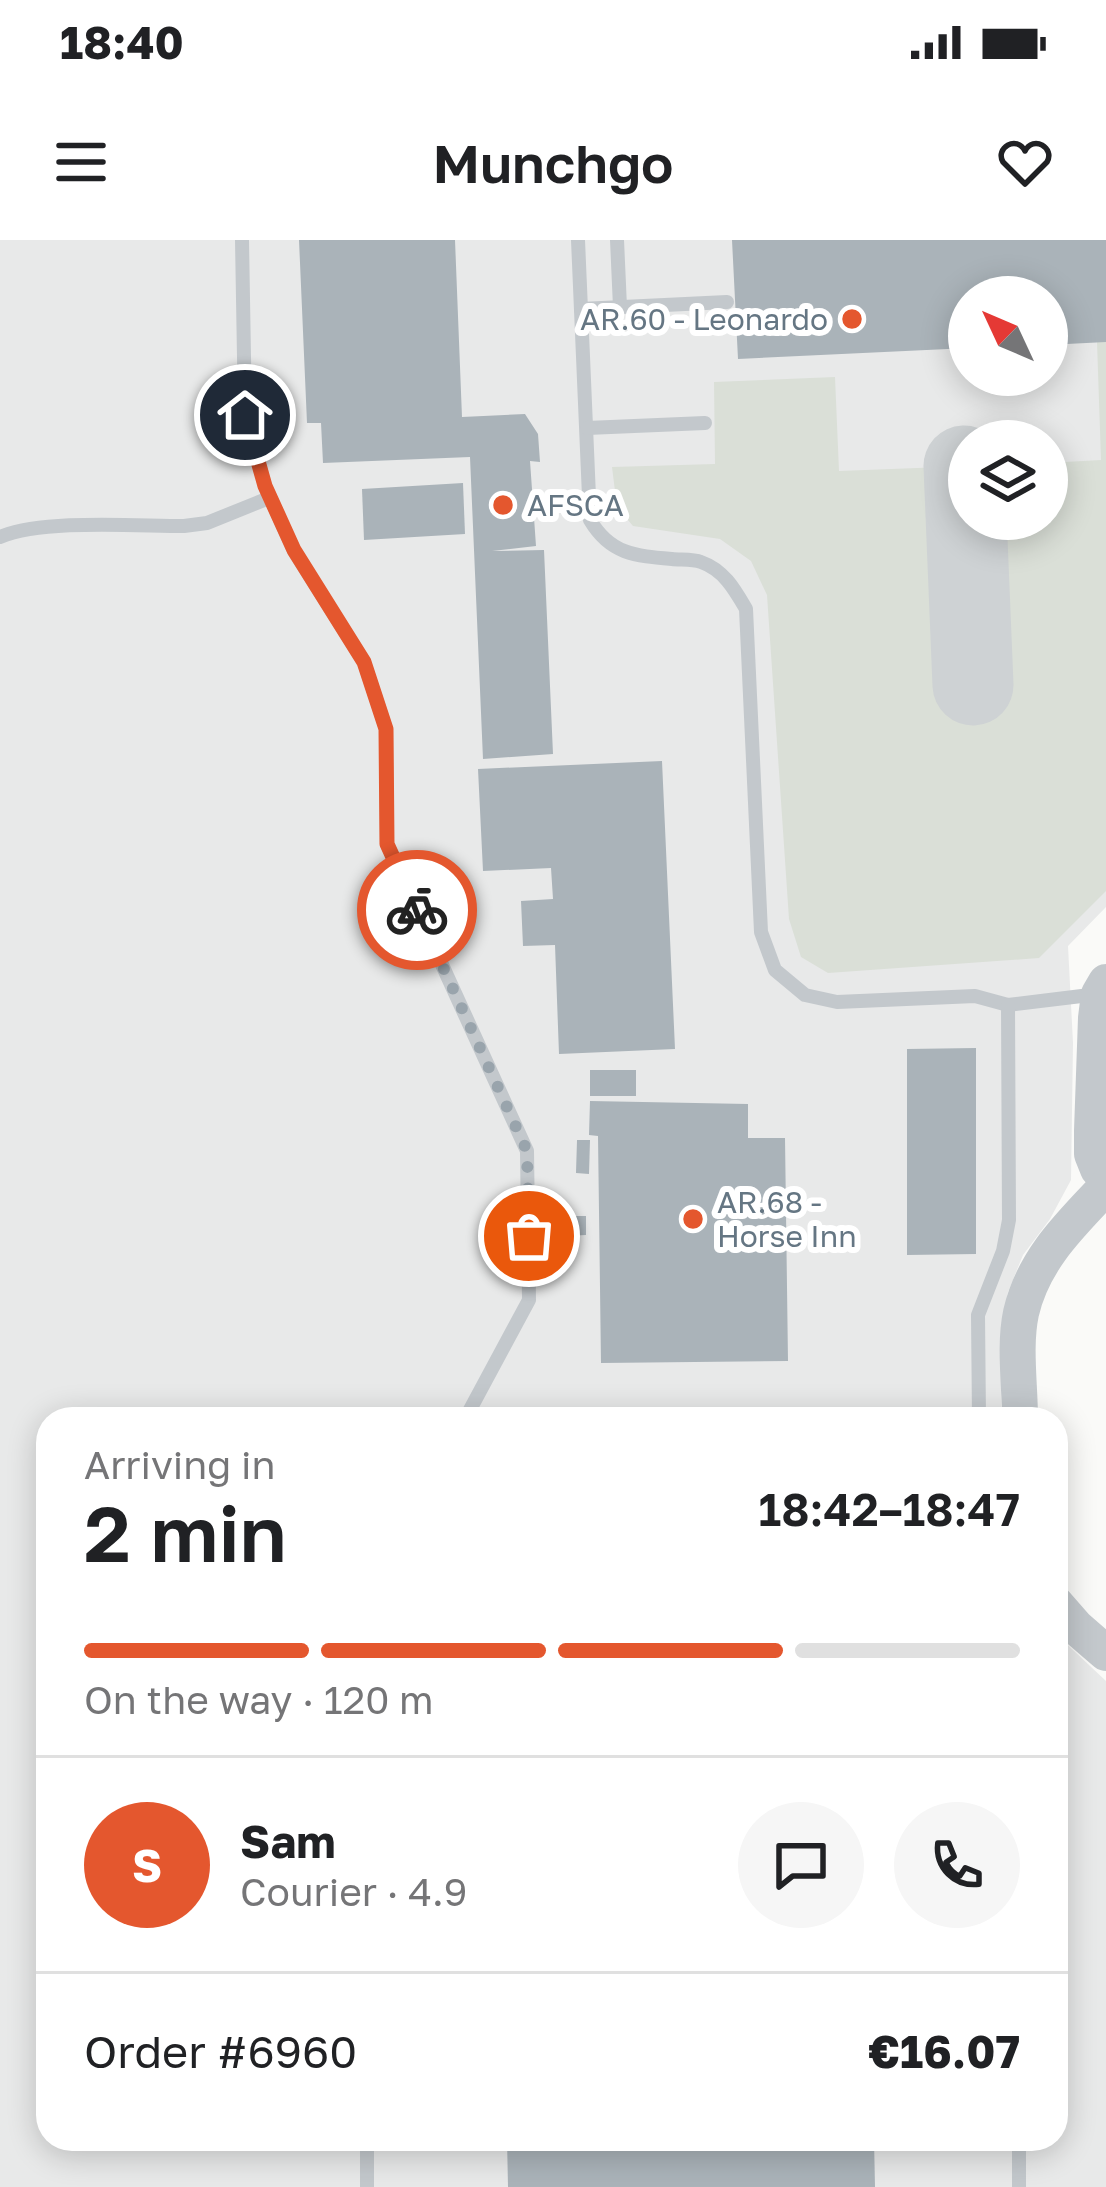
<!DOCTYPE html>
<html lang="en">
<head>
<meta charset="utf-8">
<style>
  body { margin:0; font-family:"Golos Text",sans-serif; background:#f6f6f6; color:#202124; height:100vh; display:flex; flex-direction:column; font-size:45px; white-space:nowrap }
  * { box-sizing:border-box; margin:0 }
  p { font-size:39px; color:#757577 }
  .icon { flex:none; width:66px; height:66px; fill:none; stroke:currentColor; stroke-width:2; stroke-linecap:round; stroke-linejoin:round }
  .map { position:relative; flex:1; overflow:hidden }
  .panel { position:absolute; left:36px; top:1167px; width:1032px; height:744px; display:flex; flex-direction:column; background:#fff; border-radius:36px; box-shadow:0 6px 30px #0003 }
  .panel>* { flex:none }
  .needle { width:78px; rotate:314deg }
  .buttons { position:absolute; left:948px; top:36px; display:grid; gap:24px }
  .buttons a { display:grid; place-items:center; width:120px; height:120px; border-radius:50%; background:#fff; box-shadow:0 6px 30px #0003; font-size:60px }
  .pin { position:absolute; display:grid; place-items:center; width:102px; height:102px; color:#fff; margin:-51px; border:6px solid #fff; border-radius:50%; box-shadow:0 3px 12px #0007 }
  .courier { position:absolute; display:grid; place-items:center; width:120px; height:120px; margin:-60px; border:9px solid #e4572e; border-radius:50%; background:#fff; color:#222; box-shadow:0 3px 15px #0007 }
  .head em { font-style:normal; font-weight:600 }
  .head div { display:flex; flex-direction:column-reverse }
  .head { display:flex; align-items:center; justify-content:space-between; height:204px; padding:0 48px }
  h1 { font-size:78px; font-weight:600; line-height:90px }
  .bar { display:grid; grid-template-columns:repeat(4,1fr); gap:18px 12px; align-content:center; height:144px; padding:0 48px }
  .bar i { height:15px; border-radius:9px; background:#e0e0e0 }
  .bar .current { background:#e4572e }
  .bar p { grid-column:span 4 }
  .line { display:flex; align-items:center; gap:30px; padding:0 48px; border-top:3px solid #e0e0e0 }
  .line div { flex:1 }
  .round { display:grid; place-items:center; flex:none; width:126px; height:126px; border-radius:63px; background:#f6f6f6 }
  .status { display:flex; justify-content:space-between; align-items:center; height:84px; padding:0 60px; background:#fff; direction:ltr }
  .status svg { height:33px; fill:currentColor }
  header { display:flex; justify-content:space-between; align-items:center; height:156px; padding:0 48px; background:#fff; font-size:54px; font-weight:600 }
  .map>svg:first-child { display:block }
  .built { fill:#e8e9e9; fill-rule:evenodd }
  .green { fill:#dadfd7 }
  .lines { fill:none; stroke-linecap:round; stroke-linejoin:round }
  .taxiway { stroke:#ced2d4; stroke-width:81 }
  .building { fill:#aab3b9 }
  .service { stroke:#c3c8cc; stroke-width:14 }
  .tertiary { stroke:#c3c8cc; stroke-width:36 }
  .done { stroke:#99a4ac; stroke-width:12; stroke-dasharray:0 21.6 }
  .route { stroke:#e4572e; stroke-width:15 }
  .poi-dot { fill:#e4572e; stroke:#fff; stroke-width:4.5 }
  .labels { text-anchor:middle; dominant-baseline:central; stroke-width:12; stroke-linejoin:round; paint-order:stroke }
  .poi-label { font-size:30px; fill:#657683; stroke:#fff; text-anchor:start }
</style>
</head>
<body>
<div class="status"><b>18:40</b><svg viewBox="0 0 49 12"><path d="M0 12V9h3v3zM5 12V6h3v6zM10 12V3h3v9zM15 12V0h3v12zM26 1h20v11H26zM47 4h2v5h-2z"/></svg></div>
<header><svg class="icon" aria-label="menu" viewBox="0 0 24 24"><path d="M4 6h16M4 12h16M4 18h16"/></svg>Munchgo<svg class="icon" aria-label="heart" viewBox="0 0 24 24"><path d="M12 20l-8-8c-3-5 5-10 8-4 3-6 11-1 8 4z"/></svg></header>
<div class="map">
<svg width="1106" height="1947" viewBox="0 0 1106 1947">
  <rect width="100%" height="100%" fill="#fafaf8"/>
  <path class="built" d="M0,0H1106V667L1068,706L1073,803L1071,940L1050,979L1023,1015L1008,1052L1001,1088V1179H48V1899H1056V1394L1106,1441V1947H0ZM969,57H1047V135H969ZM969,201H1047V279H969Z"/>
  <path class="green" d="M1097,102H1106V651L1039,718L828,733L801,717L789,679L767,355L751,321L720,299L633,286L617,267L612,227L715,224L714,142L835,137L839,231L969,226V279H1047V223L1101,220Z"/>
  <g class="lines">
    <path class="taxiway" d="M964,226L973,445"/>
  </g>
  <g class="building">
    <path d="M299,0H455L462,177L525,174L538,194L540,222L530,221L536,306L492,311L544,310L553,514L483,519L470,217L323,223L321,183H307Z"/>
    <path d="M732,0H1106V102L1047,105V57H969V108L738,119Z"/>
    <path d="M463,243L465,294L364,300L362,249Z"/>
    <path d="M662,521L675,809L559,814L555,705L523,706L521,661L553,659L551,628L483,631L478,529Z"/>
    <path d="M976,808V1014L907,1015V809Z"/>
    <rect x="590" y="830" width="46" height="26"/>
    <path d="M590,861L748,864V898H785L788,1121L601,1123L598,896L589,895Z"/>
    <path d="M577,900H590L589,934L576,933Z"/>
    <path d="M565,976H586V995L565,996Z"/>
    <path d="M507,1899H874L875,1947H508Z"/>
  </g>
  <g class="lines">
    <g class="service">
      <path d="M242,0L245,175L265,246L294,311L364,422L386,489L387,604L527,911L529,1060L465,1179"/>
      <path d="M578,0L590,280C610,314 635,316 672,319C680,320 693,319 701,322C724,330 735,350 746,369L761,692L775,730L805,755L837,762L975,756L1008,765L1098,754"/>
      <path d="M617,0L620,67"/>
      <path d="M581,69L727,62"/>
      <path d="M587,188L705,183"/>
      <path d="M0,297C44,279 134,286 184,286L207,283L269,258"/>
      <path d="M979,1179L978,1075L1003,1011L1009,980L1008,765"/>
      <path d="M367,1899V1947"/>
      <path d="M1019,1899V1947"/>
    </g>
    <g class="tertiary">
      <path d="M1106,742L1099,754L1096,778L1092,891V914L1098,929L1106,938"/>
      <path d="M1020,1179C1020,1145 1014,1106 1021,1073C1033,1020 1070,985 1106,947"/>
      <path d="M1056,1364L1077,1388L1106,1413"/>
    </g>
  </g>
  <g class="lines">
    <path class="done" d="M417,670L527,911L529,996"/>
    <path class="route" d="M245,175L265,246L294,310L364,422L386,489L387,604L417,670"/>
  </g>
  <g class="poi-dot">
    <circle cx="852" cy="79" r="12"/>
    <circle cx="503" cy="265" r="12"/>
    <circle cx="693" cy="979" r="12"/>
  </g>
  <g class="labels">
    <g class="poi-label">
      <text x="828" y="79" text-anchor="end">AR.60 - Leonardo</text>
      <text x="527" y="265">AFSCA</text>
      <text x="717" y="962">AR.68 -<tspan x="717" dy="34">Horse Inn</tspan></text>
    </g>
  </g>
</svg>
<div class="buttons">
<a><svg class="needle" viewBox="-14 -14 28 28"><path d="M0-13l5 13h-10z" fill="#e53935"/><path d="M0 13l5-13h-10z" fill="#757577"/></svg></a>
<a><svg class="icon" aria-label="layers" viewBox="0 0 24 24"><path d="M12 4l9 5-9 5-9-5zM3 14l9 5 9-5"/></svg></a>
</div>
<div class="pin" style="left:529px;top:996px;background:#ea580c"><svg class="icon" aria-label="bag" viewBox="0 0 24 24"><path d="M5 8h14l-1 12H6zM9 8a3 3 0 0 1 6 0"/></svg></div>
<div class="pin" style="left:245px;top:175px;background:#1f2937"><svg class="icon" aria-label="home" viewBox="0 0 24 24"><path d="M3 11l9-7 9 7M6 9v11h12V9"/></svg></div>
<div class="courier" style="left:417px;top:670px"><svg class="icon" aria-label="bike" viewBox="0 0 24 24"><circle cx="6" cy="16" r="4"/><circle cx="18" cy="16" r="4"/><path d="M6 16l4-8h5l3 8M10 8l3 8H6M13 5h3"/></svg></div>
<section class="panel">
<div class="head"><div><h1>2 min</h1><p>Arriving in</p></div><em>18:42–18:47</em></div>
<div class="bar"><i class="current"></i><i class="current"></i><i class="current"></i><i></i><p>On the way · 120 m</p></div>
<div class="line" style="height:216px"><b class="round" style="background:#e4572e;color:#fff">S</b><div><b>Sam</b><p>Courier · 4.9</p></div><a class="round"><svg class="icon" aria-label="chat" viewBox="0 0 24 24"><path d="M4 5h16v11H9l-5 4z"/></svg></a><a class="round"><svg class="icon" aria-label="phone" viewBox="0 0 24 24"><path d="M5 4h4l2 5-3 2q2 4 5 5l2-3 5 2v4C11 20 4 13 5 4z"/></svg></a></div>
<div class="line" style="height:156px"><div>Order #6960</div><b>€16.07</b></div>
</section>
</div>
</body>
</html>
